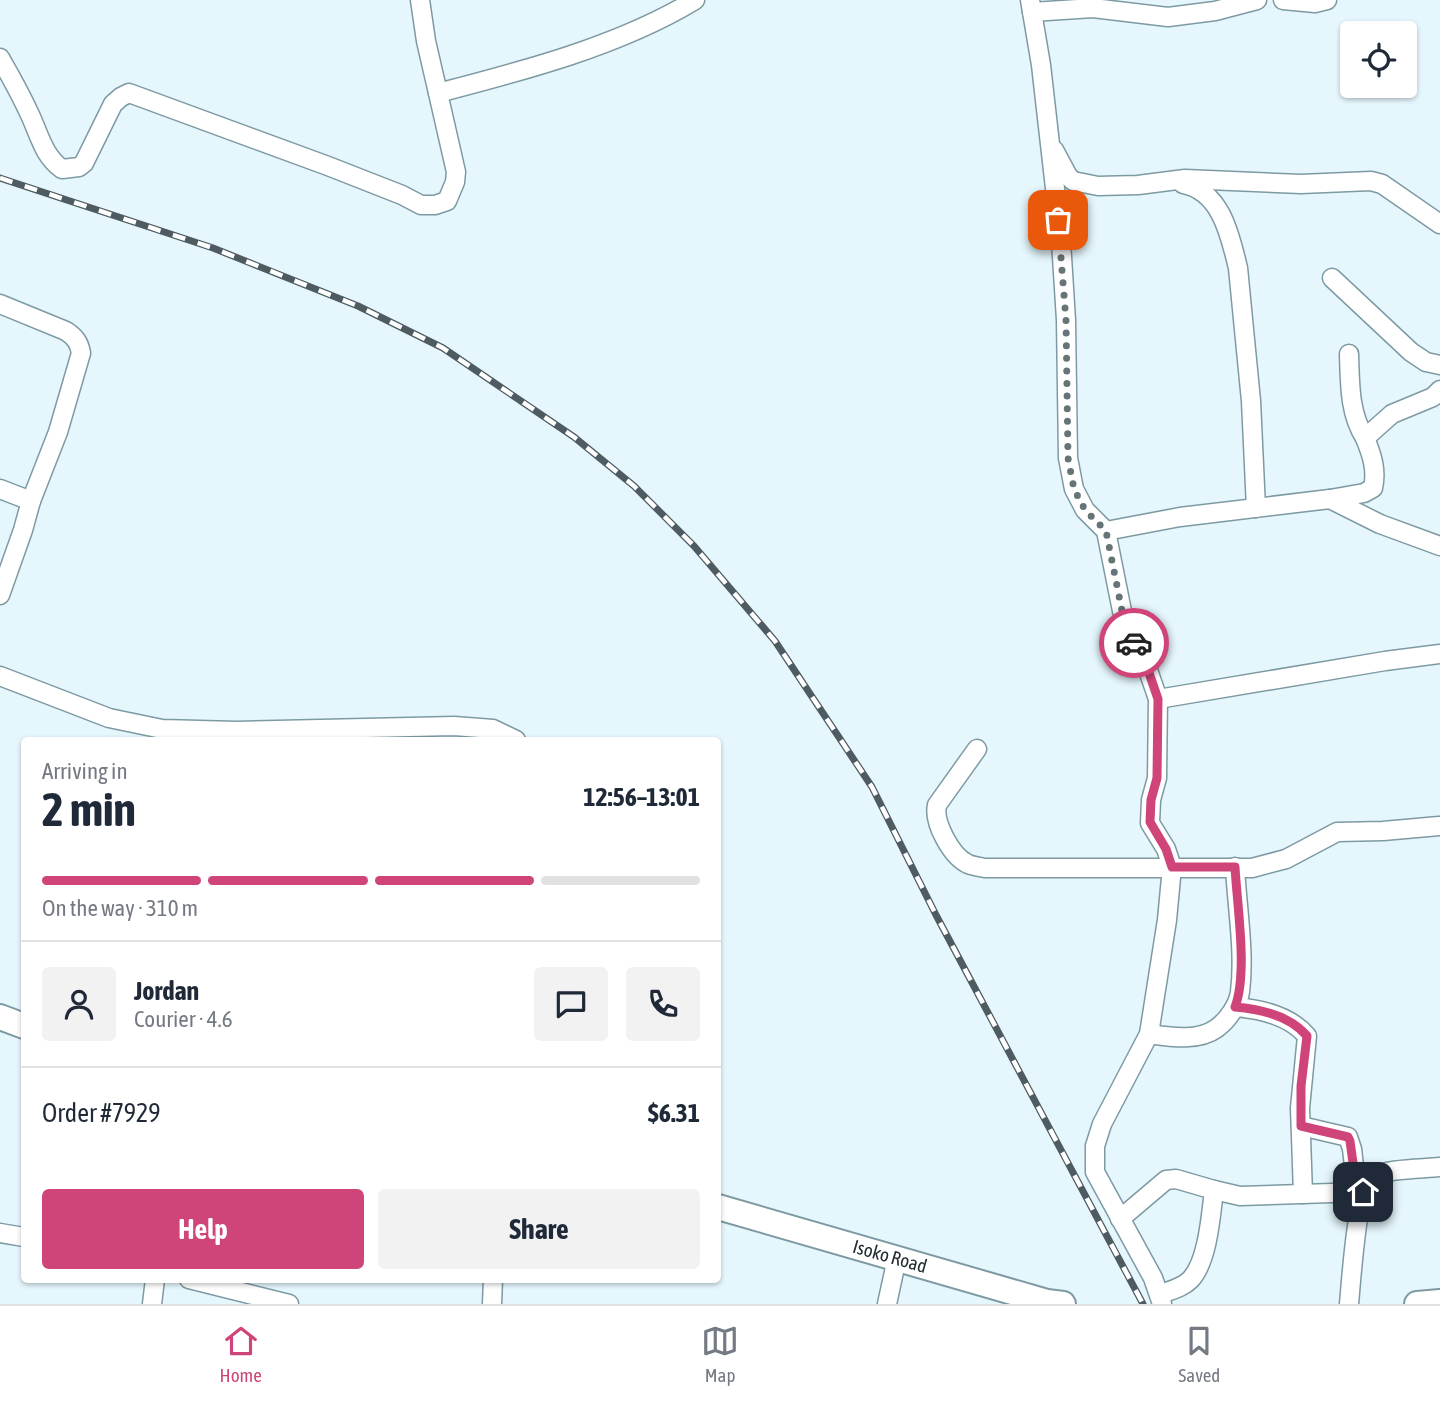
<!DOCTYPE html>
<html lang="en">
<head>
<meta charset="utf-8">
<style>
  body { margin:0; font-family:"Asap Condensed",sans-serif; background:#f2f2f3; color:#1f2937; height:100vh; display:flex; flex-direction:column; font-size:26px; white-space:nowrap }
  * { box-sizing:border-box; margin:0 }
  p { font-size:23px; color:#747a83 }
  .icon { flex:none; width:38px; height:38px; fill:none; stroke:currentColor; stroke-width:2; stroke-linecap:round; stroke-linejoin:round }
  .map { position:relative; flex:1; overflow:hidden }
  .drawer { position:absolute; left:21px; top:737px; width:700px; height:546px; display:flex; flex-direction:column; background:#fff; border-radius:7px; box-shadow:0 2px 5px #0004 }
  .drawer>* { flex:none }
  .controls { position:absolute; left:1340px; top:21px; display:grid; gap:14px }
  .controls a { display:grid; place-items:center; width:77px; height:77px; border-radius:7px; background:#fff; box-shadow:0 2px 5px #0004; font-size:35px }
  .pin { position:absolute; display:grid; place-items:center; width:60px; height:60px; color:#fff; margin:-30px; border-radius:14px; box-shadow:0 4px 10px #0006 }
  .courier { position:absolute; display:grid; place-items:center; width:70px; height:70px; margin:-35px; border:5px solid #d04579; border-radius:50%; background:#fff; color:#222; box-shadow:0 2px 9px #0007 }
  .head em { font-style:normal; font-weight:700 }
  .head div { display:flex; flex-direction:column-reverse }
  .head { display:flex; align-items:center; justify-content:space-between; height:119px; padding:0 21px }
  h1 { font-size:46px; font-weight:700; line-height:52px }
  .bar { display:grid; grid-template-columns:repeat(4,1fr); gap:10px 7px; align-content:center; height:84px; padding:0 21px }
  .bar i { height:9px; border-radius:5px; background:#e0e1e3 }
  .bar .on { background:#d04579 }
  .bar p { grid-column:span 4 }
  .line { display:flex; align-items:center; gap:18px; padding:0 21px; border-top:2px solid #e0e1e3 }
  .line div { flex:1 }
  .round { display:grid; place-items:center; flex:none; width:74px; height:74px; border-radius:7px; background:#f2f2f3 }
  .cta { display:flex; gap:14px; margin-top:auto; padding:14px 21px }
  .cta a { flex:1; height:80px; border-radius:7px; background:#d04579; color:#fff; font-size:28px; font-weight:700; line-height:80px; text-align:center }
  .cta a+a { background:#f2f2f3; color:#1f2937 }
  .tab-bar { display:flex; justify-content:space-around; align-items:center; height:98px; border-top:2px solid #e0e1e3; background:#fff; font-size:19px; color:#747a83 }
  .tab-bar a { display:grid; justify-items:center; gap:4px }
  .tab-bar .on { color:#d04579 }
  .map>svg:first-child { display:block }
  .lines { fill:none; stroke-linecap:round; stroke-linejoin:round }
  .street-casing { stroke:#7d9aa3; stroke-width:21 }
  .secondary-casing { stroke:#7d9aa3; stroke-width:28 }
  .street { stroke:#fff; stroke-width:18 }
  .secondary { stroke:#fff; stroke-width:24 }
  .rail-casing { stroke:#4e5b60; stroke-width:7 }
  .rail { stroke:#fff; stroke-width:4.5; stroke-dasharray:13; stroke-linecap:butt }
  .done { stroke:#667478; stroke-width:7; stroke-dasharray:0 12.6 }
  .route { stroke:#d04579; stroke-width:9 }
  .labels { text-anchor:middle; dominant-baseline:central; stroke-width:5; stroke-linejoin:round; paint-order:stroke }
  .street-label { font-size:19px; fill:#212d31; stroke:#fff }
</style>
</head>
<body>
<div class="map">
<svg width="1440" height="1304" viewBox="0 0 1440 1304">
  <rect width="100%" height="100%" fill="#e5f7fd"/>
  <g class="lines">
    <g class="street-casing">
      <g id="street">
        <path d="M420,0L426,41L438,93"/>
        <path d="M1030,0L1041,65L1061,241L1066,320L1068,458L1074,489L1085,510L1106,531L1122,611L1130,633L1148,670L1158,699L1157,778L1151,800L1150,823L1166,849L1172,867L1167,920L1149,1034L1102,1124L1095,1146V1172L1153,1278L1162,1304"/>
        <path d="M1283,0L1315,3L1327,0"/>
        <path d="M1032,12L1093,8L1168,17L1215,11L1257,0"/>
        <path d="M0,58C11,77 22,97 31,117C40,137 44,156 62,169L79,167L84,163L113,104L121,97L129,93L328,166L402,195L421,205H435L447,201L455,182L456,172L438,93C523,71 619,46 695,0"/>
        <path d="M1054,150L1068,176L1073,181L1098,186L1138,185L1185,179L1301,184L1371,181L1382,184L1440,224"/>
        <path d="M1183,184C1221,191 1230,235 1238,268L1251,401L1256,508"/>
        <path d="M1332,278L1411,352L1426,362L1440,365"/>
        <path d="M0,304L66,331C75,337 79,342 81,353L58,432L31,501L23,530L0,595"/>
        <path d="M1349,354C1350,383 1349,413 1365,438"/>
        <path d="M0,489L31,501"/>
        <path d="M1330,499L1364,493L1373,488C1377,470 1372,455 1365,438L1392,414L1433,397L1440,390"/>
        <path d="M1106,531L1180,517L1330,499L1380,524L1440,546"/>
        <path d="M0,676L109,718L162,729L237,731L454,726L493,729L516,740"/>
        <path d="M1158,699L1385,661L1440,654"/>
        <path d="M977,749L937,805C933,822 951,856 968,864C973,866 980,867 985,868H1252L1286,859L1337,832L1383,831L1439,826"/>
        <path d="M1235,1007C1260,1009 1290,1016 1307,1036L1300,1108L1303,1194"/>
        <path d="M1149,1034C1170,1037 1198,1042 1217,1028C1228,1020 1238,1005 1240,992C1245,952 1237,908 1235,867"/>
        <path d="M1301,1126L1348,1137L1352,1149L1357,1192"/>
        <path d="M1214,1190L1240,1196L1363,1192"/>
        <path d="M1120,1219L1166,1180L1176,1179L1214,1190C1211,1214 1208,1262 1190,1280C1182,1288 1171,1290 1161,1294"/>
        <path d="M0,1233L24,1237"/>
        <path d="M189,1279L289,1304"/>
        <path d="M152,1304L155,1279"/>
        <path d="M492,1304L493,1279"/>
        <path d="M887,1304L897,1258"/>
        <path d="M1349,1304C1351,1283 1357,1189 1371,1178C1386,1168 1422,1169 1440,1167"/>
      </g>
    </g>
    <g class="secondary-casing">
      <g id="secondary">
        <path d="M0,1017L24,1026"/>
        <path d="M718,1207L1047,1302L1063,1304"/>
        <path d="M1417,1304L1440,1302"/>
      </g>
    </g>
    <use href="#street" class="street"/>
    <use href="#secondary" class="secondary"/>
    <g class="rail-casing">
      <path id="rail" d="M0,178L213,248L358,306L443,348L574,437L634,486L694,546L775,641L872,787L936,915L1143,1304"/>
    </g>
    <use href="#rail" class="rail"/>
  </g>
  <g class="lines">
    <path class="done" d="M1058,220L1066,320L1068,458L1074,489L1085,510L1106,531L1122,611L1134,643"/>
    <path class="route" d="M1134,643L1148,670L1158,699L1157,778L1151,800L1150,822L1166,849L1172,867H1235C1237,905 1248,973 1235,1007C1260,1009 1290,1016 1307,1036L1301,1086V1126L1348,1137L1350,1141L1357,1192H1363"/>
  </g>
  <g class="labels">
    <g class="street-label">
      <text transform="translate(890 1256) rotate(16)">Isoko Road</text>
    </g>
  </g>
</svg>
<div class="controls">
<a><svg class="icon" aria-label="locate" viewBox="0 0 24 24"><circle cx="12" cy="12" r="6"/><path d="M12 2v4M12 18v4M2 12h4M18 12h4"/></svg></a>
</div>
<div class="pin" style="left:1058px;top:220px;background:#ea580c"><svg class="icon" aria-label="bag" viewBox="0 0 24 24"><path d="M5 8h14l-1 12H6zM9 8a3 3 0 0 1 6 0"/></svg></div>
<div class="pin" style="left:1363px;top:1192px;background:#1f2937"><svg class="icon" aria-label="home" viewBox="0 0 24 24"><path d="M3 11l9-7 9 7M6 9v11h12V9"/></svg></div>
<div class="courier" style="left:1134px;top:643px"><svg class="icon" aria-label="car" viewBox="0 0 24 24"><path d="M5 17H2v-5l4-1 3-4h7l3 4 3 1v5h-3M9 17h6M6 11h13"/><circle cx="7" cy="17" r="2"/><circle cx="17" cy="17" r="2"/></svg></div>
<section class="drawer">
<div class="head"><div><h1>2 min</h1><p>Arriving in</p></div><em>12:56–13:01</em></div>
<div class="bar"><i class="on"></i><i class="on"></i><i class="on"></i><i></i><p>On the way · 310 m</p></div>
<div class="line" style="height:126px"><a class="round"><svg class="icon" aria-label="person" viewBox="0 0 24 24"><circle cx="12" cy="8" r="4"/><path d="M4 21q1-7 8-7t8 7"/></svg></a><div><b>Jordan</b><p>Courier · 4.6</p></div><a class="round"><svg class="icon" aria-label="chat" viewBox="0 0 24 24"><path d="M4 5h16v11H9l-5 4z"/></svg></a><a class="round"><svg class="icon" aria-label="phone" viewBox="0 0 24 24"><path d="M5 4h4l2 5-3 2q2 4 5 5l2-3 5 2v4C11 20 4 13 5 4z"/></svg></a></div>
<div class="line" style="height:91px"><div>Order #7929</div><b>$6.31</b></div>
<div class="cta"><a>Help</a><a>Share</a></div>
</section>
</div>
<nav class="tab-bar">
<a class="on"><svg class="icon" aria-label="home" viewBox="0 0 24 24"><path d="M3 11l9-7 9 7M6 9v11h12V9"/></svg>Home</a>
<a><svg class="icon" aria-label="map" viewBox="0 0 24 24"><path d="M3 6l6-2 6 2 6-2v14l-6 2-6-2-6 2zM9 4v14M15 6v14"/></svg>Map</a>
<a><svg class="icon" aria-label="saved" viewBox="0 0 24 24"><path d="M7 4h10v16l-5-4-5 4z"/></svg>Saved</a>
</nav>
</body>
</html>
